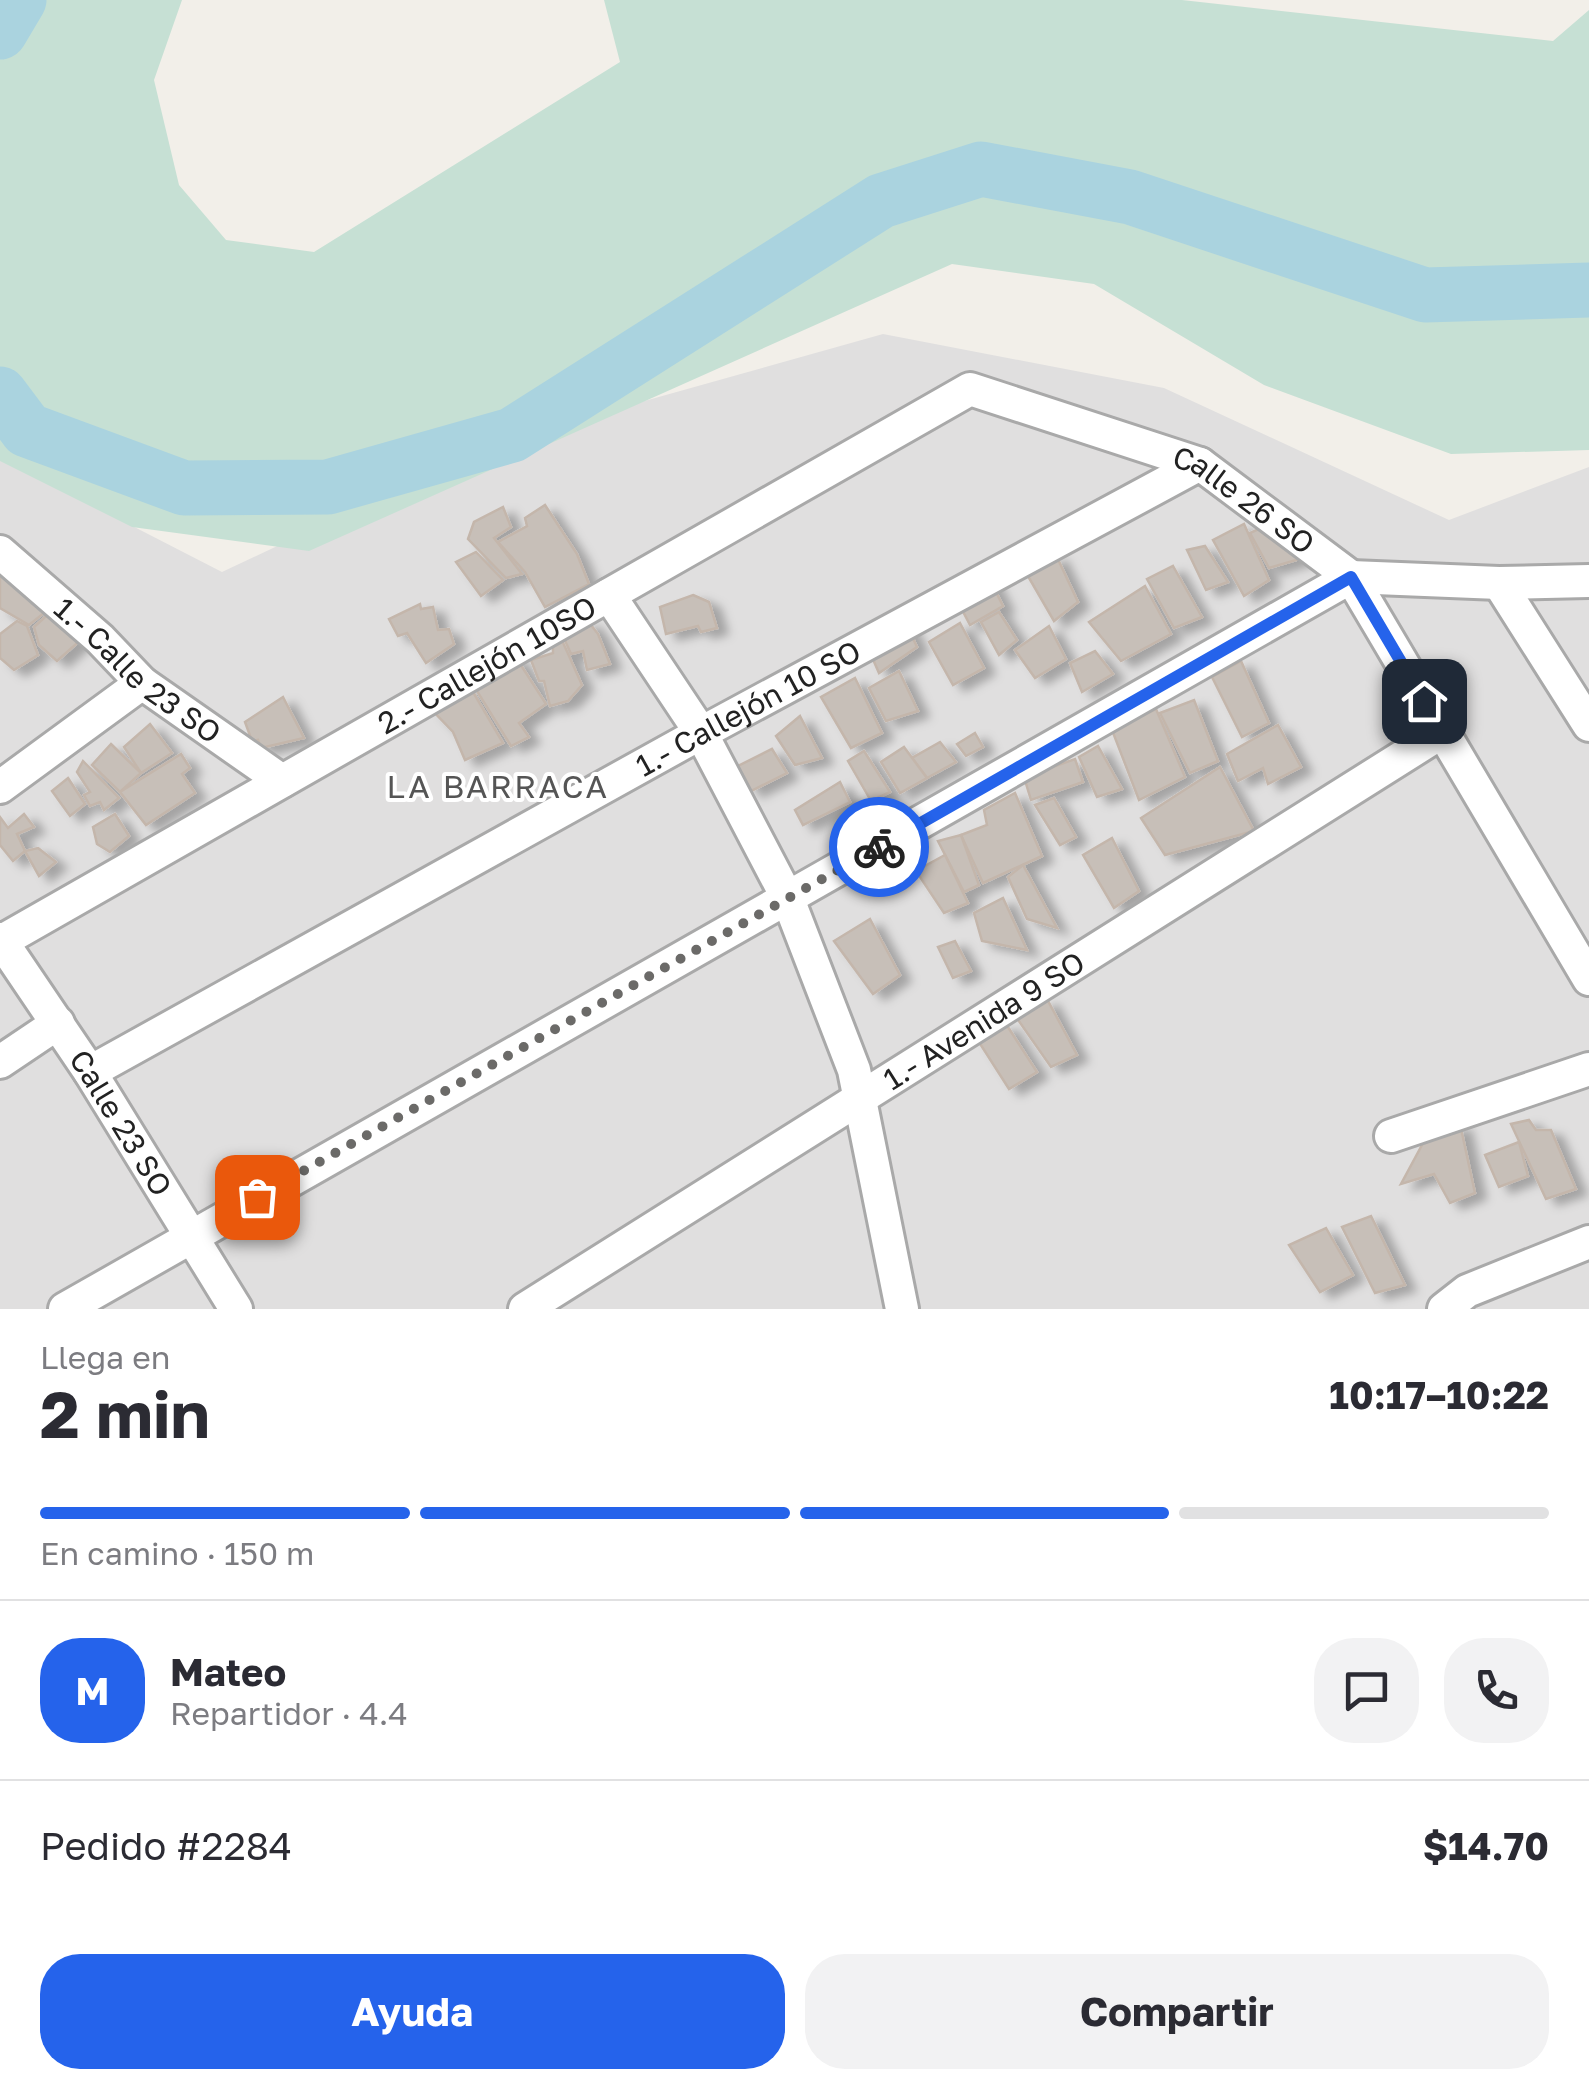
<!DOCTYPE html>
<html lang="es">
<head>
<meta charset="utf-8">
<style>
  body { margin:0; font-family:"Golos Text",sans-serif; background:#f2f2f3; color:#2b2b33; height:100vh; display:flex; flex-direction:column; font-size:38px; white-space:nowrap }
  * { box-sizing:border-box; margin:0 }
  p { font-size:32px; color:#7c7c81 }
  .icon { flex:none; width:55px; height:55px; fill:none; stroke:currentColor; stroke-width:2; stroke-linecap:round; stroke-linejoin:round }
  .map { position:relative; height:1309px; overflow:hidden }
  .drawer { display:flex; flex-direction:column; background:#fff; flex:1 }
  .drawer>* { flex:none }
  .pin { position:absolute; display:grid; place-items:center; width:85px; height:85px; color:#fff; margin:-42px; border-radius:20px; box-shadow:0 5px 15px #0006 }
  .courier { position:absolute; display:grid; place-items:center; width:100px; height:100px; margin:-50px; border:8px solid #2563eb; border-radius:50%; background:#fff; color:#222; box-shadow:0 2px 12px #0007 }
  .head em { font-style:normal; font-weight:700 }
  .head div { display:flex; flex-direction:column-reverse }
  .head { display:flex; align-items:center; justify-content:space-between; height:170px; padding:0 40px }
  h1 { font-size:65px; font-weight:700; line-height:75px }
  .bar { display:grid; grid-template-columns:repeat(4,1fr); gap:15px 10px; align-content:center; height:120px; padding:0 40px }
  .bar i { height:12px; border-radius:8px; background:#e1e1e2 }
  .bar .on { background:#2563eb }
  .bar p { grid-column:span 4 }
  .line { display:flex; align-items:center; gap:25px; padding:0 40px; border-top:2px solid #e1e1e2 }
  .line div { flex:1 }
  .round { display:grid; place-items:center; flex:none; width:105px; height:105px; border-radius:40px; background:#f2f2f3 }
  .primary-button { display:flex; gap:20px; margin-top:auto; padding:20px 40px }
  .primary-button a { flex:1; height:115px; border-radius:40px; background:#2563eb; color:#fff; font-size:40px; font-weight:700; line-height:115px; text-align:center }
  .primary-button a+a { background:#f2f2f3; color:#2b2b33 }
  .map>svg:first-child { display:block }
  .residential { fill:#e0dfdf }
  .wetland { fill:#c6e0d4 }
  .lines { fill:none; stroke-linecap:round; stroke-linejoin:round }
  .river { stroke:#aad3df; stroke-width:55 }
  .building { fill:#c7bfb8; stroke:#c4b6ab; stroke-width:2.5; filter:url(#shadow) }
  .minor-casing { stroke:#a9a9a9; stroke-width:38 }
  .minor { stroke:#fff; stroke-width:32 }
  .done { stroke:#6b6a68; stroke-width:10; stroke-dasharray:0 18 }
  .route { stroke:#2563eb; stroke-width:12 }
  .labels { text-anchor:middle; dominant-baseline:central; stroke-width:8; stroke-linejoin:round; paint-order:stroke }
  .street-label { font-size:30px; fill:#222; stroke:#fff }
  .neighbourhood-label { font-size:32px; letter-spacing:2.5px; fill:#555; stroke:#fff }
</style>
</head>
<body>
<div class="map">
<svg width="1589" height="1309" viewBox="0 0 1589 1309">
  <defs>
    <filter id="shadow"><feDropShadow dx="11" dy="6" stdDeviation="5" flood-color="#0004"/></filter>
  </defs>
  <rect width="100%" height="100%" fill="#f2efe9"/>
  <path class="residential" d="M883,334L1164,388L1449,520L1589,467V1309H0V458L222,572L498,442Z"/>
  <path class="wetland" d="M0,0H182L154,80L179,185L226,240L314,252L620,62L604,0H1182L1553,41L1589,10V450L1451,454L1264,385L1094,284L952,264L309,551L132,527L0,461Z"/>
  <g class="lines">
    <g class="river">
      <path d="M0,32L19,0"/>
      <path d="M0,394L27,430L184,488L328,487L512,435L881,201L981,169L1130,197L1425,295L1589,290"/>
    </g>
  </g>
  <g class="building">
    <path d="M545,505L577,554L589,584L545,607L525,572L498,542L527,526L525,518Z"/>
    <path d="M503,507L511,527L494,538L522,574L506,578L468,539L474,522Z"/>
    <path d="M1276,521L1310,556L1269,568L1250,533Z"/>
    <path d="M1244,524L1269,580L1244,596L1213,540Z"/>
    <path d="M1205,546L1228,582L1206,590L1187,550Z"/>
    <path d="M476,552L503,580L481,596L456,562Z"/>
    <path d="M1056,555L1078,602L1054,621L1025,571Z"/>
    <path d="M1173,566L1202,617L1174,628L1147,579Z"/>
    <path d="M0,570L44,613L29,625L0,608Z"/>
    <path d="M989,578L1003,606L970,625L955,596Z"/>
    <path d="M1145,586L1171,634L1121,661L1089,622Z"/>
    <path d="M693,595L709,602L717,628L701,632L698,626L666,634L660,607Z"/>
    <path d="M420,604L421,609L433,607L438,630L449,629L454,644L426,663L407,633L398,636L389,619Z"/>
    <path d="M55,608L83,638L57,661L39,645L34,627Z"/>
    <path d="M999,612L1017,640L999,655L981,622Z"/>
    <path d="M17,621L27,626L38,655L14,670L0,658V634Z"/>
    <path d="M588,621L598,634L610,664L587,670L583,651L571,654L563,636Z"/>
    <path d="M906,623L917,647L879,673L868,648Z"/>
    <path d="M960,623L984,668L953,685L929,642Z"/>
    <path d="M1049,626L1066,659L1035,678L1015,650Z"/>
    <path d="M561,638L582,685L568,701L550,706L544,681H539L531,660L553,653V642Z"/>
    <path d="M1095,651L1113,674L1082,692L1070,663Z"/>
    <path d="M515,656L546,704L519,723L529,737L511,746L472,683Z"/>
    <path d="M1241,661L1269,723L1242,737L1212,677Z"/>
    <path d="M899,671L918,711L886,721L869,688Z"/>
    <path d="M855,678L882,733L851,748L821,697Z"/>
    <path d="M469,685L503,743L465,760L453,732L431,709Z"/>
    <path d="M283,697L304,738L261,748L258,740L252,741L245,722Z"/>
    <path d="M1194,700L1218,761L1190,773L1160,713Z"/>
    <path d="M1156,709L1185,777L1139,800L1112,730Z"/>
    <path d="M800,716L822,758L795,765L776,736Z"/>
    <path d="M150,724L172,753L141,773L124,747Z"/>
    <path d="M1278,725L1301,767L1268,784L1263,768L1238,781L1227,754Z"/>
    <path d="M975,733L983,747L966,756L957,744Z"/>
    <path d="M940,742L956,762L927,778L912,758Z"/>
    <path d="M111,744L141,773L120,792L92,765Z"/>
    <path d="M1098,746L1122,789L1097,797L1079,757Z"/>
    <path d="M904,747L927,778L900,793L881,762Z"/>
    <path d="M772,749L787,773L751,791L736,767Z"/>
    <path d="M864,751L890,792L871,801L848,761Z"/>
    <path d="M181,754L190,768L182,774L195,793L146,825L120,792Z"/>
    <path d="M1075,759L1083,782L1031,800L1024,777Z"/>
    <path d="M83,761L119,798L104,810L100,802L90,806L84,795L90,792L77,772Z"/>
    <path d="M1220,767L1254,831L1165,855L1141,818Z"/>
    <path d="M68,778L85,804L70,816L52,791Z"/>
    <path d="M840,782L850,802L803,825L795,810Z"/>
    <path d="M1015,793L1042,856L983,883L961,835L987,825L984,810Z"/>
    <path d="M1054,798L1076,837L1060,845L1035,805Z"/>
    <path d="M24,814L34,827L17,834L25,851L13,861L0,845V817L8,828Z"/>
    <path d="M115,814L129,836L110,852L97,844L93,827Z"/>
    <path d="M961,835L979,885L964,892L938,841Z"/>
    <path d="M1112,838L1139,891L1114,908L1083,855Z"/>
    <path d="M38,848L56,862L39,876L25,851Z"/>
    <path d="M945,855L968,903L944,913L916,871Z"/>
    <path d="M1023,865L1057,928L1027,919L1008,877Z"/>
    <path d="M1003,898L1027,950L982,941L974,913Z"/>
    <path d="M870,919L900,975L873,994L834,941Z"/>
    <path d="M955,941L971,971L953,978L938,947Z"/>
    <path d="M1047,999L1077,1055L1051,1067L1016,1017Z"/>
    <path d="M1006,1024L1037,1072L1009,1089L977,1039Z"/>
    <path d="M1529,1120L1536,1130H1551L1576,1189L1546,1199L1511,1124Z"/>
    <path d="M1460,1124L1475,1193L1450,1203L1434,1174L1401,1184L1429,1132Z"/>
    <path d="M1519,1142L1528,1176L1499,1187L1485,1155Z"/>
    <path d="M1371,1216L1405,1285L1375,1293L1342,1227Z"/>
    <path d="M1326,1228L1353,1275L1320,1292L1289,1245Z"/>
  </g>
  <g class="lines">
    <g class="minor-casing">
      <g id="minor">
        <path id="s1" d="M0,552L100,639L142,683L282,781"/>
        <path d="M1499,583L1589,725"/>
        <path d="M609,595L701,733L788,899L854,1070L902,1309"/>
        <path d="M0,787L142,683"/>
        <path id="s2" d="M0,939L90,1072L236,1309"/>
        <path id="s3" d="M2,941L970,389L1200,464L1351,577L1589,979"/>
        <path d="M0,1062L58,1023"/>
        <path id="s4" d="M90,1072L701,733L1200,464"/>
        <path d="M1391,1136L1589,1069"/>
        <path d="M65,1309L1351,577L1499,583L1589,581"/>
        <path id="s5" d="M525,1309L1442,732"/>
        <path d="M1444,1309L1467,1291L1589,1242"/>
      </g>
    </g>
    <use href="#minor" class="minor"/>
  </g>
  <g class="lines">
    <path class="done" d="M257,1197L879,847"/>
    <path class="route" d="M879,847L1351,577L1424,701"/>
  </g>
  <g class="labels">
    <g class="street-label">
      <text stroke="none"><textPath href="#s3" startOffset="1412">Calle 26 SO</textPath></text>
      <text stroke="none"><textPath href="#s3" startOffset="558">2.- Callejón 10SO</textPath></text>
      <text stroke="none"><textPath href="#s1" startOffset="182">1.- Calle 23 SO</textPath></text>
      <text stroke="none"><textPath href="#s4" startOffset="752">1.- Callejón 10 SO</textPath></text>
      <text stroke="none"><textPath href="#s5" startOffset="542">1.- Avenida 9 SO</textPath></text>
      <text stroke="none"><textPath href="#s2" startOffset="220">Calle 23 SO</textPath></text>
    </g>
    <g class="neighbourhood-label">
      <text x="498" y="786">LA BARRACA</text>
    </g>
  </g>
</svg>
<div class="pin" style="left:257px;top:1197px;background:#ea580c"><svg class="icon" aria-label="bag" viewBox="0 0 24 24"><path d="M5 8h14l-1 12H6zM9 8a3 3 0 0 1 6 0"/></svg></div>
<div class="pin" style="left:1424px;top:701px;background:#1f2937"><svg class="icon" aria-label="home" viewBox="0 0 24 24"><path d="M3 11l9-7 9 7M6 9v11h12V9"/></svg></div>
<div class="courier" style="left:879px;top:847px"><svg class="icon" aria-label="bike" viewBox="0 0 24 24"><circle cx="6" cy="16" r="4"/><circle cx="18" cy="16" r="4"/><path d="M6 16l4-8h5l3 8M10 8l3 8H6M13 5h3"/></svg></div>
</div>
<section class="drawer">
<div class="head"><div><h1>2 min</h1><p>Llega en</p></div><em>10:17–10:22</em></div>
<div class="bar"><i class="on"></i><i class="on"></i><i class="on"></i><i></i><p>En camino · 150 m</p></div>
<div class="line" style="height:180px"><b class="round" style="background:#2563eb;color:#fff">M</b><div><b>Mateo</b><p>Repartidor · 4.4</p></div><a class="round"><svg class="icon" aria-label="chat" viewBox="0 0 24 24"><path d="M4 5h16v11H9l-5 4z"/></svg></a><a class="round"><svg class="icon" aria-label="phone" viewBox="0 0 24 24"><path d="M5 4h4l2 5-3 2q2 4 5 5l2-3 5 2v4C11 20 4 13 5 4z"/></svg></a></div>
<div class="line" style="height:130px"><div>Pedido #2284</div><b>$14.70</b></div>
<div class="primary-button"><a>Ayuda</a><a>Compartir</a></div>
</section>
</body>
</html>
